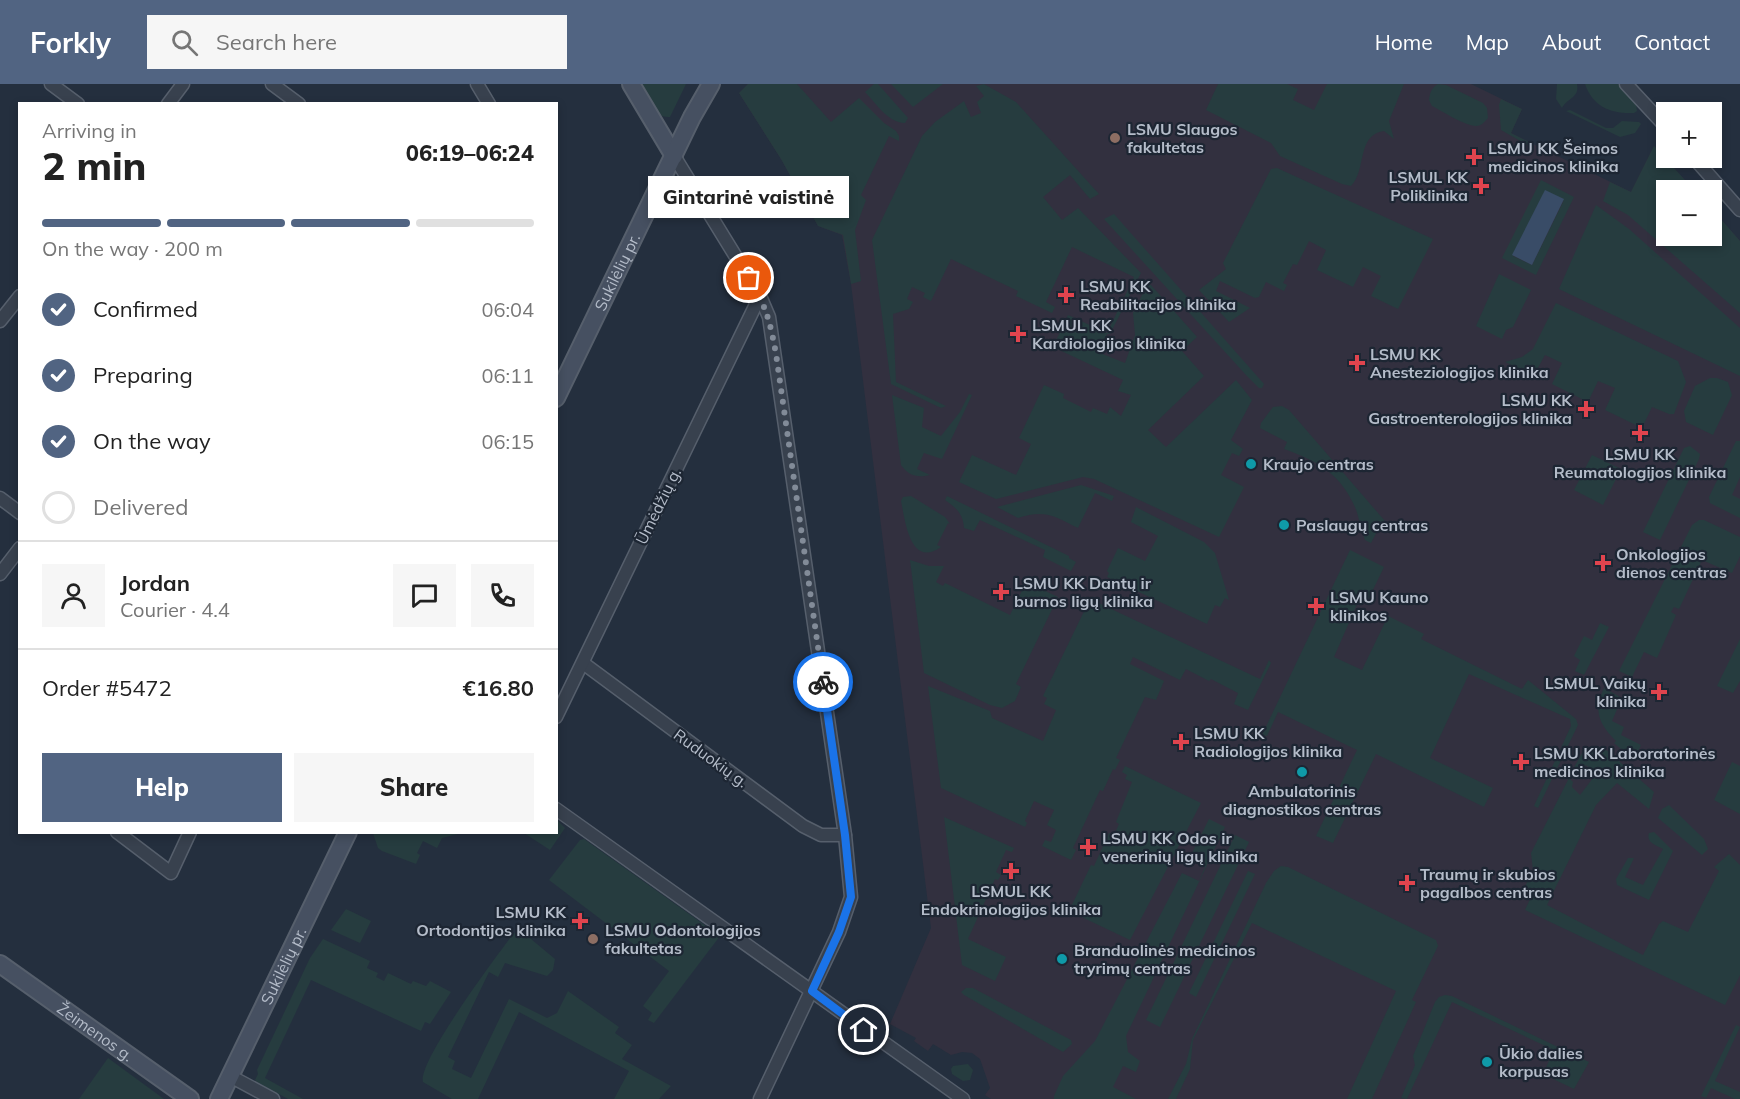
<!DOCTYPE html>
<html lang="en">
<head>
<meta charset="utf-8">
<style>
  body { margin:0; font-family:Mulish,sans-serif; background:#f6f6f6; color:#222; height:100vh; display:flex; flex-direction:column; font-size:22px; white-space:nowrap }
  * { box-sizing:border-box; margin:0 }
  p { font-size:20px; color:#767676 }
  .icon { flex:none; width:33px; height:33px; fill:none; stroke:currentColor; stroke-width:2; stroke-linecap:round; stroke-linejoin:round }
  .map { position:relative; flex:1; overflow:hidden }
  .side { position:absolute; left:18px; top:18px; width:540px; height:732px; display:flex; flex-direction:column; background:#fff; border-radius:0px; box-shadow:0 3px 9px #0003 }
  .side>* { flex:none }
  .fabs { position:absolute; left:1656px; top:18px; display:grid; gap:12px }
  .fabs a { display:grid; place-items:center; width:66px; height:66px; border-radius:0px; background:#fff; box-shadow:0 3px 9px #0003; font-size:30px }
  .pin { position:absolute; display:grid; place-items:center; width:51px; height:51px; color:#fff; margin:-26px; border:3px solid #fff; border-radius:50%; box-shadow:0 2px 6px #0007 }
  .courier { position:absolute; display:grid; place-items:center; width:60px; height:60px; margin:-30px; border:4px solid #1a73e8; border-radius:50%; background:#fff; color:#222; box-shadow:0 2px 8px #0007 }
  .bubble { position:absolute; height:42px; border-radius:0px; background:#fff; box-shadow:0 3px 9px #0003; font-size:20px; font-weight:800; line-height:42px; text-align:center }
  .head em { font-style:normal; font-weight:800 }
  .head div { display:flex; flex-direction:column-reverse }
  .head { display:flex; align-items:center; justify-content:space-between; height:102px; padding:0 24px }
  h1 { font-size:39px; font-weight:800; line-height:45px }
  .bar { display:grid; grid-template-columns:repeat(4,1fr); gap:9px 6px; align-content:center; height:72px; padding:0 24px }
  .bar i { height:8px; border-radius:4px; background:#e0e0e0 }
  .bar .current { background:#516482 }
  .bar p { grid-column:span 4 }
  .line { display:flex; align-items:center; gap:15px; padding:0 24px; border-top:2px solid #e0e0e0 }
  .line div { flex:1 }
  .round { display:grid; place-items:center; flex:none; width:63px; height:63px; border-radius:0px; background:#f6f6f6 }
  ol { padding:0 24px; list-style:none }
  li { display:flex; align-items:center; gap:18px; height:66px }
  li p { margin-inline-start:auto }
  li .icon { padding:6px; border-radius:50%; background:#516482; color:#fff; stroke-width:4 }
  li:last-child { color:#767676 }
  li i { width:33px; height:33px; border:3px solid #e0e0e0; border-radius:50% }
  .primary-button { display:flex; gap:12px; margin-top:auto; padding:12px 24px }
  .primary-button a { flex:1; height:69px; border-radius:0px; background:#516482; color:#fff; font-size:24px; font-weight:800; line-height:69px; text-align:center }
  .primary-button a+a { background:#f6f6f6; color:#222 }
  header { display:flex; align-items:center; gap:36px; box-sizing:border-box; height:84px; padding:0 30px; background:#516482; color:#fff }
  header strong { font-size:28px }
  nav { display:flex; gap:33px; margin-inline-start:auto; font-size:21px }
  .search { width:420px; height:54px; background:#f6f6f6; display:flex; align-items:center; gap:15px; box-sizing:border-box; padding:0 21px; border-radius:0px; color:#767676; font-size:22px }
  .map>svg:first-child { display:block }
  .medical { fill:#32303f }
  .green { fill:#263c3f; fill-rule:evenodd }
  .water { fill:#394c67 }
  .lines { fill:none; stroke-linecap:round; stroke-linejoin:round }
  .street-casing { stroke:#565f6c; stroke-width:15 }
  .secondary-casing { stroke:#565f6c; stroke-width:20 }
  .street { stroke:#38414e; stroke-width:12 }
  .secondary { stroke:#465061; stroke-width:16 }
  .done { stroke:#828b98; stroke-width:6; stroke-dasharray:0 10.8 }
  .route { stroke:#1a73e8; stroke-width:8 }
  .education-dot { fill:#8d6e63; stroke:#1d2633; stroke-width:2 }
  .health-dot { fill:#e0444e; stroke:#1d2633; stroke-width:2 }
  .culture-dot { fill:#0f9aa8; stroke:#1d2633; stroke-width:2 }
  .labels { text-anchor:middle; dominant-baseline:central; stroke-width:4.5; stroke-linejoin:round; paint-order:stroke }
  .poi-label { font-size:16px; font-weight:bold; fill:#b4bcc9; stroke:#1d2633; text-anchor:start }
  .street-label { font-size:16px; fill:#b4bcc9; stroke:#1d2633 }
</style>
</head>
<body>
<header>
<strong>Forkly</strong>
<div class="search"><svg class="icon" aria-label="search" viewBox="0 0 24 24"><circle cx="10" cy="10" r="6"/><path d="M15 15l6 6"/></svg>Search here</div>
<nav><a>Home</a><a>Map</a><a>About</a><a>Contact</a></nav>
</header>
<div class="map">
<svg width="1740" height="1015" viewBox="0 0 1740 1015">
  <rect width="100%" height="100%" fill="#242f3e"/>
  <path class="medical" d="M748,0H1471L1522,25L1511,49L1631,108L1654,62L1694,106H1666V152H1712V125L1740,157V1015H991L985,1011L990,1004L980,975L972,969L962,968L951,971L933,960L928,967L914,957L916,954L890,940L931,844L851,200L842,151L818,142L781,75L739,9Z"/>
  <g class="green">
    <path d="M638,0H686L670,33C654,35 646,11 638,0Z"/>
    <path d="M748,0H797L831,38L859,14L884,39L896,47L899,52V57L889,52L861,111L866,116L855,146L861,197L851,200L843,151L818,142L781,75L739,9Z"/>
    <path d="M874,0H878L908,34L905,39C888,39 876,19 865,8Z"/>
    <path d="M891,0H943L913,23Z"/>
    <path d="M984,0L1016,18L1099,110L1090,115L1070,91L1043,113L1062,136L1078,124L1141,189L1110,250H1107L1104,257L1100,255L1095,267L1125,279L1135,251L1133,229L1147,201H1151L1197,253L1182,267L1204,292L1148,346L1166,363L1236,296L1252,316L1231,356L1243,365L1239,372L1232,369L1221,391L1244,403L1219,453L1094,395L1083,393L996,415L959,398L972,371L1016,391L1031,360L1019,354L1044,301L1064,310L1063,314L1091,328L1093,324L1107,330L1110,323L1121,332L1131,311L1118,307L1123,296L1053,263L1068,231L1107,249L1134,193L1072,163L1046,218L1055,223L1052,229L1016,212L1018,207L951,175L931,217L923,213L925,209L912,203L907,215L913,218L909,225L893,230L896,298L946,322L941,324L891,300L872,156L922,52L935,38L964,17L971,33L981,29L977,18L984,12L976,2Z"/>
    <path d="M1218,0H1287L1298,5L1293,16L1314,26L1327,0H1404L1389,37L1394,55L1384,47C1356,51 1367,86 1351,102L1342,100L1280,72L1271,59L1206,26Z"/>
    <path d="M1438,0L1446,1L1483,19L1487,24L1488,34C1484,38 1482,42 1476,42C1465,42 1442,27 1432,22L1429,16C1430,9 1431,4 1438,0Z"/>
    <path d="M1557,0H1577C1580,14 1567,14 1562,24L1556,15Z"/>
    <path d="M1585,0H1618L1636,20L1637,27L1634,29C1611,30 1593,23 1585,0Z"/>
    <path d="M1501,15L1522,25L1511,49L1533,60L1531,63L1501,46L1499,21Z"/>
    <path d="M1570,26L1606,44H1613L1622,37L1639,38L1641,40L1635,49L1620,53L1566,27Z"/>
    <path d="M1654,62L1694,106H1666V152H1712V125L1740,157V229L1628,131L1603,117L1610,98L1631,108Z"/>
    <path d="M1277,84L1433,155L1398,225L1371,212L1381,192L1363,183L1353,203L1317,186L1326,166L1309,157L1297,181L1293,180L1283,199L1287,201L1284,207L1266,198L1259,213L1255,214L1220,197L1216,207L1250,224L1229,238L1199,206L1226,185L1223,179L1271,85Z"/>
    <path d="M1541,96L1574,113L1536,191L1502,174ZM1564,116L1532,181L1513,172V171Z"/>
    <path d="M1596,121L1629,145L1740,244V292L1559,205Z"/>
    <path d="M1114,130L1264,300L1262,304H1259L1246,291L1104,135Z"/>
    <path d="M1499,190L1531,206L1513,243L1506,246L1502,255L1476,242Z"/>
    <path d="M1556,219L1678,277L1686,298L1674,330H1669L1652,323L1642,344L1605,326L1615,304L1598,297L1588,318L1552,300L1562,279L1545,271L1534,291L1505,278L1522,273L1533,265Z"/>
    <path d="M1710,294H1717L1728,298L1732,311L1713,351L1686,338L1684,327L1695,302Z"/>
    <path d="M969,310L972,311L942,375L924,369L917,385L930,391C917,394 909,392 901,381L892,311L924,324L922,343L941,352L960,328Z"/>
    <path d="M1282,322L1289,326L1391,444V447L1380,442L1371,459L1365,456C1360,444 1359,430 1353,419C1338,388 1315,376 1284,365L1287,358L1260,344L1261,339L1273,323Z"/>
    <path d="M1736,357H1740V393L1732,411L1740,415V434L1710,419L1709,413Z"/>
    <path d="M1690,362L1700,370L1699,375L1660,456L1643,448L1684,364Z"/>
    <path d="M1592,371L1621,385L1603,421L1574,406Z"/>
    <path d="M1081,401L1114,412L1112,417L1095,409L1078,444C1055,432 1044,425 1018,434L997,423Z"/>
    <path d="M911,412L945,433L950,440L948,439L937,461L941,463C910,485 905,436 901,417L903,413Z"/>
    <path d="M947,412L1069,472V474L1076,478L1071,487L1043,473L1045,466L980,436L974,447L964,444C963,429 956,424 945,416Z"/>
    <path d="M1136,423L1204,458L1215,469L1229,516L1225,514L1220,523L1215,521L1207,540L1107,493L1109,489L1107,487L1118,464L1145,477L1158,452L1131,438Z"/>
    <path d="M1699,436H1704L1740,453V472L1732,489L1702,476L1679,525L1674,523L1671,528L1676,531L1657,574L1644,568L1632,593L1619,587L1692,441Z"/>
    <path d="M1350,466L1384,483L1369,514L1358,518L1334,573L1362,586L1388,532L1424,550L1421,555L1522,605L1528,596L1576,635L1578,641L1538,724L1534,722L1571,642L1570,635L1469,590L1430,674L1493,704L1484,723L1376,670L1333,759L1316,752L1357,666L1278,628L1267,652L1262,651Z"/>
    <path d="M910,476L929,482H944L936,498L943,502L945,499L1010,531L1026,498L1058,513L1016,600L1021,603L1015,617L1002,624L990,621L924,589Z"/>
    <path d="M1090,515L1260,595L1269,576L1271,579L1248,626L1234,620L1238,609L1211,595L1209,597L1186,585L1180,596L1133,573L1130,580L1164,597L1156,616L1145,613L1116,674L1120,676L1115,686L1113,685L1103,707L1100,706L1073,764L1076,766L1071,776L1042,762L1045,756L1051,758L1056,746L1047,741L1054,726L1034,717L1025,737L1027,739L1025,743L941,704L928,602L990,627L992,634L1043,657L1056,626L1044,620L1047,614L1043,612Z"/>
    <path d="M1600,539L1609,543L1584,591L1575,587L1580,576L1574,572L1584,552L1592,556Z"/>
    <path d="M1740,555V597L1733,609L1717,602Z"/>
    <path d="M1604,604L1622,614L1612,637L1624,643L1621,651L1641,661L1634,676L1614,659L1616,657C1599,640 1593,627 1604,604Z"/>
    <path d="M1590,663L1604,664L1654,708L1649,725L1617,699L1596,721L1547,821L1643,871L1659,840L1663,837L1688,848L1719,787L1714,783L1729,770L1740,781V891L1725,921L1525,826L1531,813L1522,808L1533,787L1531,769L1569,694L1573,698L1572,703L1580,711L1596,690L1586,681L1579,690L1573,685L1584,666Z"/>
    <path d="M1732,678L1740,682V730L1714,716Z"/>
    <path d="M1125,682L1201,719L1130,856L1069,827L1091,781L1094,782L1109,749L1114,751L1119,740L1116,738L1132,698L1125,695L1127,691L1122,688Z"/>
    <path d="M1669,721L1704,755L1708,765L1702,771L1658,734L1662,725Z"/>
    <path d="M944,733L1014,764L1012,768L1006,766L996,788L1001,791L998,796L995,795L968,855L1006,873L995,897L962,881Z"/>
    <path d="M1209,735L1225,743L1126,952L1128,968L1140,977L1136,988L1123,982L1113,1003L1136,1015H1054V1012L1063,992L1095,957L1182,789L1199,797L1205,783L1189,775Z"/>
    <path d="M557,736L565,744L550,766L524,749L556,748Z"/>
    <path d="M1654,748L1673,767L1649,816L1617,801L1616,795L1628,774H1634L1625,793L1643,801L1663,765C1656,761 1646,759 1649,749Z"/>
    <path d="M373,749L455,748L458,750L442,754L437,764L423,757L417,769L420,771L416,780L382,767L378,764Z"/>
    <path d="M1235,751L1249,758L1160,943L1146,936Z"/>
    <path d="M584,755L720,852L654,939L648,936L652,929L643,922L669,887L549,796L580,756Z"/>
    <path d="M1281,782L1288,783L1436,856L1438,862L1412,916L1416,918L1372,1015H1347L1396,907L1252,839L1193,956L1190,985L1176,1015H1168L1186,980L1192,955L1266,799L1274,787Z"/>
    <path d="M1248,787L1255,790L1196,913L1189,909Z"/>
    <path d="M346,825L371,837L360,859L331,846Z"/>
    <path d="M514,849L522,853L525,850L555,875L553,886L547,892L505,879L498,893L489,888L448,973L455,977L452,985L471,994L509,915L547,934L557,929L568,907L619,943L615,949L632,961L622,975L671,1002L659,1015H614L629,987L519,928L478,1015H452L423,998C417,978 498,870 514,849Z"/>
    <path d="M323,855L370,877L367,884L378,889L376,893L384,897L388,889L411,900L413,897L426,902L430,897L451,908L430,940L425,938L421,947L311,896L265,994L303,1015H288L257,998L255,996L258,990L257,986L310,874Z"/>
    <path d="M966,904H973L1071,956L1072,960L1063,968L964,911L961,908Z"/>
    <path d="M1445,911L1452,912L1589,978L1574,1005L1543,990L1554,966L1452,918L1407,1015L1401,1014L1415,981L1413,972L1435,918L1439,913Z"/>
    <path d="M1736,941L1740,943L1715,997L1740,1008V1015H1735L1711,1004L1706,1014L1701,1012Z"/>
    <path d="M108,974L164,1015H79Z"/>
    <path d="M968,980L973,986L970,996L963,997L952,990L951,985L953,982Z"/>
  </g>
  <path class="water" d="M1545,106L1564,115L1532,181L1512,171Z"/>
  <g class="lines">
    <g class="street-casing">
      <g id="street">
        <path d="M51,0L78,20"/>
        <path d="M272,0L299,20"/>
        <path d="M477,0L489,20"/>
        <path d="M1626,0L1666,43"/>
        <path d="M168,20L183,0"/>
        <path d="M674,72L760,212L769,233L845,751L851,813L839,848L760,1015"/>
        <path d="M1694,74L1740,126"/>
        <path d="M0,237L20,212"/>
        <path d="M0,414L20,429"/>
        <path d="M0,490L20,464"/>
        <path d="M583,579L803,742L821,751H845"/>
        <path d="M556,633L760,212"/>
        <path d="M556,725L963,1015"/>
        <path d="M117,748L171,789L190,748"/>
        <path d="M230,992L273,1015"/>
      </g>
    </g>
    <g class="secondary-casing">
      <g id="secondary">
        <path d="M631,0L674,72"/>
        <path id="s1" d="M556,314L692,33L711,0"/>
        <path id="s2" d="M0,880L190,1015"/>
        <path id="s3" d="M219,1015L348,748"/>
      </g>
    </g>
    <use href="#street" class="street"/>
    <use href="#secondary" class="secondary"/>
  </g>
  <g class="lines">
    <path class="done" d="M749,194C766,222 770,237 776,270L823,598"/>
    <path class="route" d="M823,598L845,751L851,813L839,848L812,907L864,946"/>
  </g>
  <g class="education-dot">
    <circle cx="1115" cy="54" r="6"/>
    <circle cx="593" cy="855" r="6"/>
  </g>
  <g class="health-dot">
    <path d="M1471 64h6v6h6v6h-6v6h-6v-6h-6v-6h6z"/>
    <path d="M1478 93h6v6h6v6h-6v6h-6v-6h-6v-6h6z"/>
    <path d="M1063 202h6v6h6v6h-6v6h-6v-6h-6v-6h6z"/>
    <path d="M1015 241h6v6h6v6h-6v6h-6v-6h-6v-6h6z"/>
    <path d="M1354 270h6v6h6v6h-6v6h-6v-6h-6v-6h6z"/>
    <path d="M1583 316h6v6h6v6h-6v6h-6v-6h-6v-6h6z"/>
    <path d="M1637 340h6v6h6v6h-6v6h-6v-6h-6v-6h6z"/>
    <path d="M1600 470h6v6h6v6h-6v6h-6v-6h-6v-6h6z"/>
    <path d="M998 499h6v6h6v6h-6v6h-6v-6h-6v-6h6z"/>
    <path d="M1313 513h6v6h6v6h-6v6h-6v-6h-6v-6h6z"/>
    <path d="M1656 599h6v6h6v6h-6v6h-6v-6h-6v-6h6z"/>
    <path d="M1178 649h6v6h6v6h-6v6h-6v-6h-6v-6h6z"/>
    <path d="M1518 669h6v6h6v6h-6v6h-6v-6h-6v-6h6z"/>
    <path d="M1085 754h6v6h6v6h-6v6h-6v-6h-6v-6h6z"/>
    <path d="M1008 778h6v6h6v6h-6v6h-6v-6h-6v-6h6z"/>
    <path d="M1404 790h6v6h6v6h-6v6h-6v-6h-6v-6h6z"/>
    <path d="M577 828h6v6h6v6h-6v6h-6v-6h-6v-6h6z"/>
  </g>
  <g class="culture-dot">
    <circle cx="1251" cy="380" r="6"/>
    <circle cx="1284" cy="441" r="6"/>
    <circle cx="1302" cy="688" r="6"/>
    <circle cx="1062" cy="875" r="6"/>
    <circle cx="1487" cy="978" r="6"/>
  </g>
  <g class="labels">
    <g class="poi-label">
      <text x="1127" y="45">LSMU Slaugos<tspan x="1127" dy="18">fakultetas</tspan></text>
      <text x="1488" y="64">LSMU KK Šeimos<tspan x="1488" dy="18">medicinos klinika</tspan></text>
      <text x="1468" y="93" text-anchor="end">LSMUL KK<tspan x="1468" dy="18">Poliklinika</tspan></text>
      <text x="1080" y="202">LSMU KK<tspan x="1080" dy="18">Reabilitacijos klinika</tspan></text>
      <text x="1032" y="241">LSMUL KK<tspan x="1032" dy="18">Kardiologijos klinika</tspan></text>
      <text x="1370" y="270">LSMU KK<tspan x="1370" dy="18">Anesteziologijos klinika</tspan></text>
      <text x="1572" y="316" text-anchor="end">LSMU KK<tspan x="1572" dy="18">Gastroenterologijos klinika</tspan></text>
      <text x="1640" y="370" text-anchor="middle">LSMU KK<tspan x="1640" dy="18">Reumatologijos klinika</tspan></text>
      <text x="1263" y="380">Kraujo centras</text>
      <text x="1296" y="441">Paslaugų centras</text>
      <text x="1616" y="470">Onkologijos<tspan x="1616" dy="18">dienos centras</tspan></text>
      <text x="1014" y="499">LSMU KK Dantų ir<tspan x="1014" dy="18">burnos ligų klinika</tspan></text>
      <text x="1330" y="513">LSMU Kauno<tspan x="1330" dy="18">klinikos</tspan></text>
      <text x="1646" y="599" text-anchor="end">LSMUL Vaikų<tspan x="1646" dy="18">klinika</tspan></text>
      <text x="1194" y="649">LSMU KK<tspan x="1194" dy="18">Radiologijos klinika</tspan></text>
      <text x="1534" y="669">LSMU KK Laboratorinės<tspan x="1534" dy="18">medicinos klinika</tspan></text>
      <text x="1302" y="707" text-anchor="middle">Ambulatorinis<tspan x="1302" dy="18">diagnostikos centras</tspan></text>
      <text x="1102" y="754">LSMU KK Odos ir<tspan x="1102" dy="18">venerinių ligų klinika</tspan></text>
      <text x="1420" y="790">Traumų ir skubios<tspan x="1420" dy="18">pagalbos centras</tspan></text>
      <text x="1011" y="807" text-anchor="middle">LSMUL KK<tspan x="1011" dy="18">Endokrinologijos klinika</tspan></text>
      <text x="566" y="828" text-anchor="end">LSMU KK<tspan x="566" dy="18">Ortodontijos klinika</tspan></text>
      <text x="605" y="846">LSMU Odontologijos<tspan x="605" dy="18">fakultetas</tspan></text>
      <text x="1074" y="866">Branduolinės medicinos<tspan x="1074" dy="18">tryrimų centras</tspan></text>
      <text x="1499" y="969">Ūkio dalies<tspan x="1499" dy="18">korpusas</tspan></text>
    </g>
    <g class="street-label">
      <text stroke="none"><textPath href="#s1" startOffset="140">Sukilėlių pr.</textPath></text>
      <text transform="translate(658 422) rotate(-64)">Ūmėdžių g.</text>
      <text transform="translate(711 674) rotate(36)">Ruduokių g.</text>
      <text stroke="none"><textPath href="#s3" startOffset="148">Sukilėlių pr.</textPath></text>
      <text stroke="none"><textPath href="#s2" startOffset="117">Žeimenos g.</textPath></text>
    </g>
  </g>
</svg>
<div class="fabs">
<a>+</a>
<a>−</a>
</div>
<div class="pin" style="left:749px;top:194px;background:#ea580c"><svg class="icon" aria-label="bag" viewBox="0 0 24 24"><path d="M5 8h14l-1 12H6zM9 8a3 3 0 0 1 6 0"/></svg></div>
<div class="pin" style="left:864px;top:946px;background:#1f2937"><svg class="icon" aria-label="home" viewBox="0 0 24 24"><path d="M3 11l9-7 9 7M6 9v11h12V9"/></svg></div>
<div class="courier" style="left:823px;top:598px"><svg class="icon" aria-label="bike" viewBox="0 0 24 24"><circle cx="6" cy="16" r="4"/><circle cx="18" cy="16" r="4"/><path d="M6 16l4-8h5l3 8M10 8l3 8H6M13 5h3"/></svg></div>
<div class="bubble" style="left:648px;top:92px;width:201px">Gintarinė vaistinė</div>
<section class="side">
<div class="head"><div><h1>2 min</h1><p>Arriving in</p></div><em>06:19–06:24</em></div>
<div class="bar"><i class="current"></i><i class="current"></i><i class="current"></i><i></i><p>On the way · 200 m</p></div>
<ol>
<li><svg class="icon" aria-label="check" viewBox="0 0 24 24"><path d="M5 12l5 5 9-10"/></svg>Confirmed<p>06:04</p></li>
<li><svg class="icon" aria-label="check" viewBox="0 0 24 24"><path d="M5 12l5 5 9-10"/></svg>Preparing<p>06:11</p></li>
<li><svg class="icon" aria-label="check" viewBox="0 0 24 24"><path d="M5 12l5 5 9-10"/></svg>On the way<p>06:15</p></li>
<li><i></i>Delivered</li>
</ol>
<div class="line" style="height:108px"><a class="round"><svg class="icon" aria-label="person" viewBox="0 0 24 24"><circle cx="12" cy="8" r="4"/><path d="M4 21q1-7 8-7t8 7"/></svg></a><div><b>Jordan</b><p>Courier · 4.4</p></div><a class="round"><svg class="icon" aria-label="chat" viewBox="0 0 24 24"><path d="M4 5h16v11H9l-5 4z"/></svg></a><a class="round"><svg class="icon" aria-label="phone" viewBox="0 0 24 24"><path d="M5 4h4l2 5-3 2q2 4 5 5l2-3 5 2v4C11 20 4 13 5 4z"/></svg></a></div>
<div class="line" style="height:78px"><div>Order #5472</div><b>€16.80</b></div>
<div class="primary-button"><a>Help</a><a>Share</a></div>
</section>
</div>
</body>
</html>
